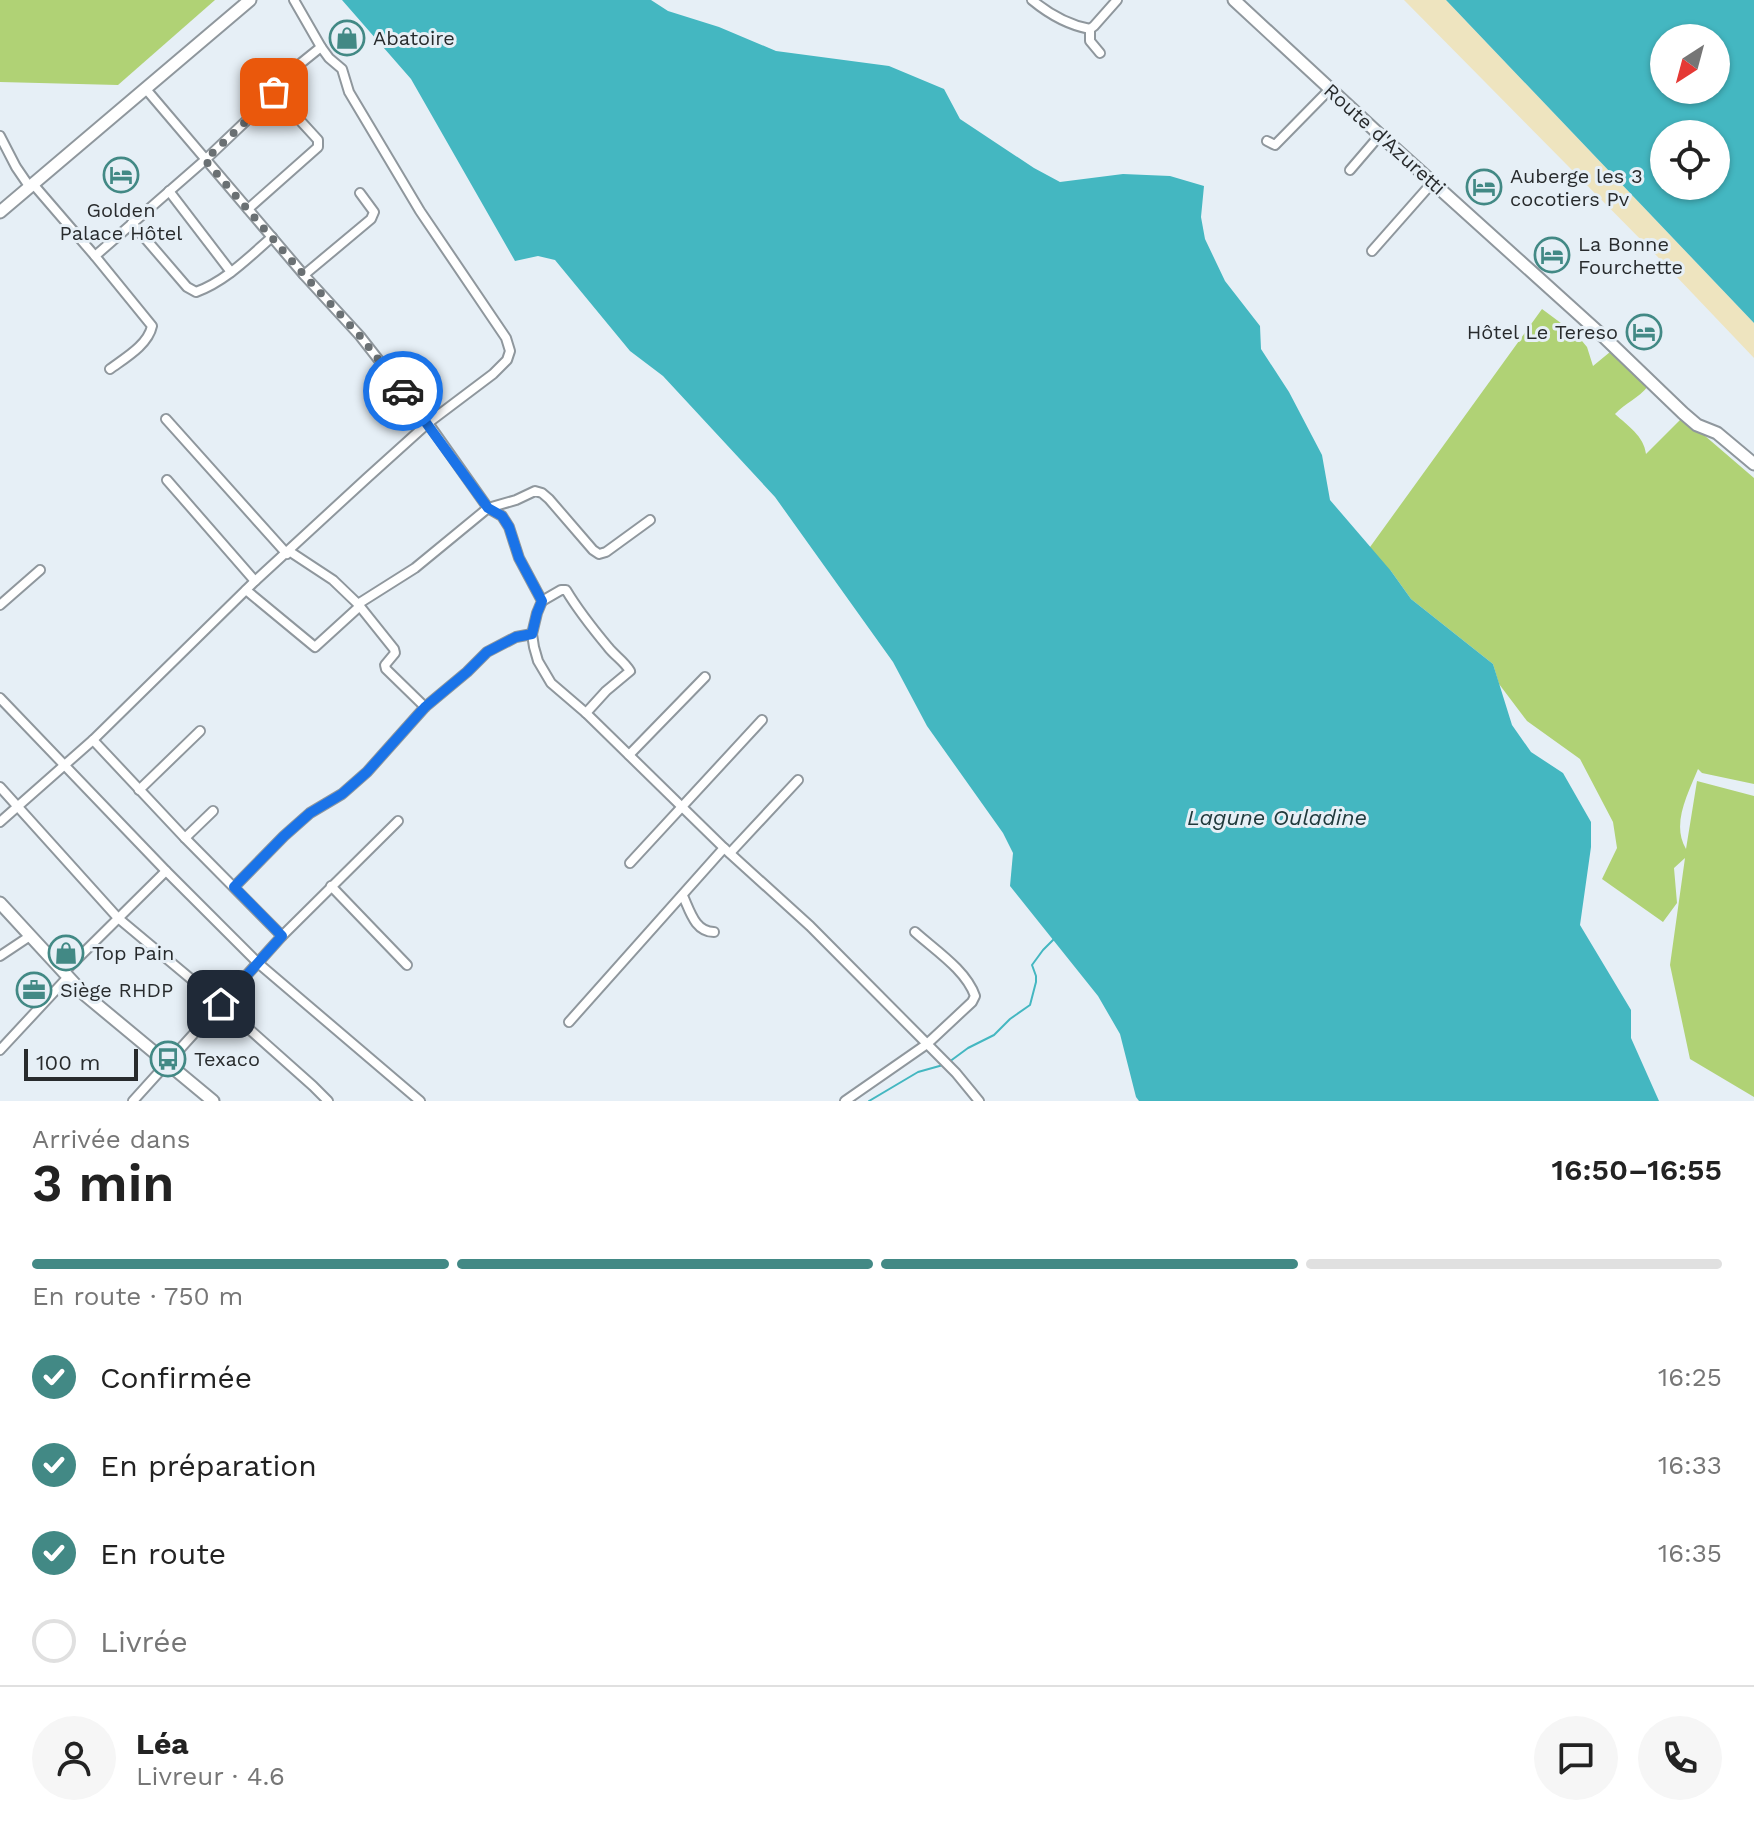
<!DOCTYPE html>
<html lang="fr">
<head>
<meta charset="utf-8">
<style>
  body { margin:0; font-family:"Work Sans",sans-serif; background:#f6f6f6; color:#222; height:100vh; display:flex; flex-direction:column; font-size:30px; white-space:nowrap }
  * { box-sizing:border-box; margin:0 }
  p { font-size:26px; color:#767676 }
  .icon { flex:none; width:44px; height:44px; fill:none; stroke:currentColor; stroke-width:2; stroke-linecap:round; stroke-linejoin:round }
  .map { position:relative; height:1101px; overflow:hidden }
  .side { display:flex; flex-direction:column; background:#fff; flex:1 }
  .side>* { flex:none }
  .needle { width:52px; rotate:216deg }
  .fabs { position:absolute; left:1650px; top:24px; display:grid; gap:16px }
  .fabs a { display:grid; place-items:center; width:80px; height:80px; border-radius:50%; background:#fff; box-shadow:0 2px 6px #0004; font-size:40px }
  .scale { position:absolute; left:24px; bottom:20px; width:114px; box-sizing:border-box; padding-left:8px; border:4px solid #282b2d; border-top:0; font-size:22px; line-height:28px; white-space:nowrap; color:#282b2d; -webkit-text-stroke:6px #e6eff6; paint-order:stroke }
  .pin { position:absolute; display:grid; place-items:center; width:68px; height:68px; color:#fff; margin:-34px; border-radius:16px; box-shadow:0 4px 12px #0006 }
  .courier { position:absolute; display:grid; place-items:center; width:80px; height:80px; margin:-40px; border:6px solid #1a73e8; border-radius:50%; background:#fff; color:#222; box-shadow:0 2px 10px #0007 }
  .head em { font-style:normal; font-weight:600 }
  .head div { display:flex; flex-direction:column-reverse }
  .head { display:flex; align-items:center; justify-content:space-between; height:136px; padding:0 32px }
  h1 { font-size:52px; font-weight:600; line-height:60px }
  .bar { display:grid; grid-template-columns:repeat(4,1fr); gap:12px 8px; align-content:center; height:96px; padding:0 32px }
  .bar i { height:10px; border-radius:6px; background:#e0e0e0 }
  .bar .active { background:#428985 }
  .bar p { grid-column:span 4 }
  .line { display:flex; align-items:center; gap:20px; padding:0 32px; border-top:2px solid #e0e0e0 }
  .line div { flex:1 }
  .round { display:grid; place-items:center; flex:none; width:84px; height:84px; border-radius:42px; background:#f6f6f6 }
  ol { padding:0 32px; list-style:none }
  li { display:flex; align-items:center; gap:24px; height:88px }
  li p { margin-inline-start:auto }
  li .icon { padding:8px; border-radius:50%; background:#428985; color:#fff; stroke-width:4 }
  li:last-child { color:#767676 }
  li i { width:44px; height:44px; border:4px solid #e0e0e0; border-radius:50% }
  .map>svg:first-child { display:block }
  .green { fill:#b0d275 }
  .sand { fill:#eee4bf }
  .water { fill:#44b7c1; fill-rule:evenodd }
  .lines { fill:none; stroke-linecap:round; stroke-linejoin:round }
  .stream { stroke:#44b7c1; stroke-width:2 }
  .street-casing { stroke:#8f979d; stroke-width:12 }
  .secondary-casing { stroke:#8f979d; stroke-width:15 }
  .street { stroke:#fff; stroke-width:8 }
  .secondary { stroke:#fff; stroke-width:11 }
  .done { stroke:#6a7073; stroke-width:8; stroke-dasharray:0 14.4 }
  .route { stroke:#1a73e8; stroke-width:10 }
  .labels { text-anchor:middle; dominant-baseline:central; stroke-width:6; stroke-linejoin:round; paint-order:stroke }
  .poi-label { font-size:20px; fill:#282b2d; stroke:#e6eff6; text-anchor:start }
  .street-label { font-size:20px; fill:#282b2d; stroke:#e6eff6 }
  .water-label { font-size:22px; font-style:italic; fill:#203a3c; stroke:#e6eff6 }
</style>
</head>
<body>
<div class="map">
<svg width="1754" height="1101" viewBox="0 0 1754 1101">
  <rect width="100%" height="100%" fill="#e6eff6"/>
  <g class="green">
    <path d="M0,0H215L118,85L0,82Z"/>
    <path d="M1542,309L1577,335L1587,347L1593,366L1610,352L1648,386C1639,398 1625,403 1615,414C1628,426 1644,436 1646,454L1683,417L1754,478V784L1702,773L1698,769C1688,794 1671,824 1686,849L1697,781L1754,796V1097L1690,1059L1670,965L1685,858L1674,868L1677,903L1663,922L1602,879L1617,848L1613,822L1580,759L1527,721L1499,684L1493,664L1411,599L1391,571L1365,554Z"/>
  </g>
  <path class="sand" d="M1404,0H1446L1754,323V358L1655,254Z"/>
  <g class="water">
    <path d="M342,0H651L668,11L719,27L776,51L889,66L944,89L960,119L1034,168L1060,182L1123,174L1170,176L1204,186L1201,217L1205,239L1225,281L1260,326L1261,349L1289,392L1322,455L1330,500L1391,571L1411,599L1493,664L1512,725L1531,752L1563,773L1591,822V847L1580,925L1631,1010V1038L1659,1101H1139L1136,1097L1120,1034L1098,996L1010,886L1013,853L1003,833L927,726L893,662L775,497L663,376L630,351L555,260L538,256L515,261L411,79Z"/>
    <path d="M1446,0H1754V323ZM1664,38H1716V90H1664ZM1664,134H1716V186H1664Z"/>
  </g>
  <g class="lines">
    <g class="stream">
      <path d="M949,1062L968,1048L994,1035L1010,1019L1030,1005L1036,982V976L1032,965L1043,950L1055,938"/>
      <path d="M869,1101L918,1072L943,1065"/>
    </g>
    <g class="street-casing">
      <g id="street">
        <path d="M1032,0C1049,14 1068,25 1090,29"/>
        <path d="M1090,29L1094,26L1117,0"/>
        <path d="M1090,29V41L1100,53"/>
        <path d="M145,88L304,275L360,336L428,423L488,508L502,516L509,527L519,558L542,601L537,613L532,634L534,647L538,661L551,683L586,713L724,848L810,926L956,1073L979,1101"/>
        <path d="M0,136L16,167L29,186"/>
        <path d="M1267,141L1275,145L1330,89"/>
        <path d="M1350,170L1380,135"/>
        <path d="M33,184L95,256L205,160L267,101L285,76L321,47"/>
        <path d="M169,191L231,272"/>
        <path d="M248,209L318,147V140L274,92"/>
        <path d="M132,223L187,287L196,292C226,281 249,257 272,237"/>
        <path d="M1372,251L1432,183"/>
        <path d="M95,256L152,326C148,345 125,358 110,369"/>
        <path d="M304,275L371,219L374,212L360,193"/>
        <path d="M166,419L287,554"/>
        <path d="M167,480L255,581"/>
        <path d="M289,551L333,580L358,604L394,649L395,653L385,665L386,669L425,707"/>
        <path d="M246,590L315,647L360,606"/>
        <path d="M542,601L561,590H566C578,610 593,629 608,647C615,656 624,661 630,671L606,691L586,713"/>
        <path d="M358,604L415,568L488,508L516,500L535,491L542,493L549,499L593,550L599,554L606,552L650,520"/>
        <path d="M0,605L40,570"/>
        <path d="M0,698L166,871L258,963L420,1101"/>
        <path d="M93,740L185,838L282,936"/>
        <path d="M629,755L705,677"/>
        <path d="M0,787L118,918L221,1004L313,1086L328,1101"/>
        <path d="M139,790L200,731"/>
        <path d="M0,822L93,740L255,581L367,478L428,423L493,374L507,360L510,351L506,338L420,211L349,92L342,69L329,58L321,47L294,0"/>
        <path d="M185,838L213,811"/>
        <path d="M730,853L798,780"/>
        <path d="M630,863L762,720"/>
        <path d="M331,886L407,965"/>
        <path d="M234,887L284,836L310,813L342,794L367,772L425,707L467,672L487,652L516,637L532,634"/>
        <path d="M683,896C690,911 695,932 714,932"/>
        <path d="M0,956L30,936"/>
        <path d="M63,973L166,871"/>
        <path d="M569,1022L724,848"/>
        <path d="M0,1050L67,978"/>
        <path d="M133,1101L282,936L398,821"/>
        <path d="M845,1101L927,1044L972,1002L975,996C966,970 935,950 915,932"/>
      </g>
    </g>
    <g class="secondary-casing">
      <g id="secondary">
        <path d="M1234,0L1380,135L1605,338L1683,413L1697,425L1717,433L1754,464"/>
        <path d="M0,212L250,0"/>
        <path d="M0,903L84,994L213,1101"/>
      </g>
    </g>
    <use href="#street" class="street"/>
    <use href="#secondary" class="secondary"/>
  </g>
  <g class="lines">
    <path class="done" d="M274,92L259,109L205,160L304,275L360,336L403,391"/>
    <path class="route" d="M221,1004L282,936L234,887L284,836L310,813L342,794L367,772L425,707L467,672L487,652L516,637L532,634L537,613L542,601L519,558L509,527L502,516L488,508L403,391"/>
  </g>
  <defs>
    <g id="shop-ring" transform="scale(1.8)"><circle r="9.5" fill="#e6eff6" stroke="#428985" stroke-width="1.5"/><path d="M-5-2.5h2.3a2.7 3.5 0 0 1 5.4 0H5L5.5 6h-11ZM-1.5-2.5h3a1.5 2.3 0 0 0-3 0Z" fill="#428985"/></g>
    <g id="hotel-ring" transform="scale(1.8)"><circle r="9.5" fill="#e6eff6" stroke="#428985" stroke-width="1.5"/><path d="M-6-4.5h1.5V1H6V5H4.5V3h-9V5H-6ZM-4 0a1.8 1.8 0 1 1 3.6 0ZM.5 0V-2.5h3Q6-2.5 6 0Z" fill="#428985"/></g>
    <g id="office-ring" transform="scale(1.8)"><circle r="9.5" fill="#e6eff6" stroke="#428985" stroke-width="1.5"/><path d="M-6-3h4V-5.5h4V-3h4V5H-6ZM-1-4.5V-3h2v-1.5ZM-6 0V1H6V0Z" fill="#428985"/></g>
    <g id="bus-ring" transform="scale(1.8)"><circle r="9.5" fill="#e6eff6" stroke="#428985" stroke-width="1.5"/><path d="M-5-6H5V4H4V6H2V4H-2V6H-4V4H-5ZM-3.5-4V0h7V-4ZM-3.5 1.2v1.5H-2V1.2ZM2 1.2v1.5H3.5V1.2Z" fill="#428985"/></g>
  </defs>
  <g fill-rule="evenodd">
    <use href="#shop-ring" x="347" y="38"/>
    <use href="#hotel-ring" x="121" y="175"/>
    <use href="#hotel-ring" x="1484" y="187"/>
    <use href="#hotel-ring" x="1552" y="255"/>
    <use href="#hotel-ring" x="1644" y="332"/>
    <use href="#shop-ring" x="66" y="953"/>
    <use href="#office-ring" x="34" y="990"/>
    <use href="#bus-ring" x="168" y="1059"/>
  </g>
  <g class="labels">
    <g class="poi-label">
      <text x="373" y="38">Abatoire</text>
      <text x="1510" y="176">Auberge les 3<tspan x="1510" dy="23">cocotiers Pv</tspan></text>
      <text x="121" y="210" text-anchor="middle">Golden<tspan x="121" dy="23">Palace Hôtel</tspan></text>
      <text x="1578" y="244">La Bonne<tspan x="1578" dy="23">Fourchette</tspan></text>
      <text x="1618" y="332" text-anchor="end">Hôtel Le Tereso</text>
      <text x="92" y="953">Top Pain</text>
      <text x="60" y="990">Siège RHDP</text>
      <text x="194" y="1059">Texaco</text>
    </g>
    <g class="street-label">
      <text transform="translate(1385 139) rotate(42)">Route d'Azuretti</text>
    </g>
    <g class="water-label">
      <text x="1277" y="817">Lagune Ouladine</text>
    </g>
  </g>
</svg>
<div class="fabs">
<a><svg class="needle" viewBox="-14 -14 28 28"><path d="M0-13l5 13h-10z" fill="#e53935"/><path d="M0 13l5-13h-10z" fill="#767676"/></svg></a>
<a><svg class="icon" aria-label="locate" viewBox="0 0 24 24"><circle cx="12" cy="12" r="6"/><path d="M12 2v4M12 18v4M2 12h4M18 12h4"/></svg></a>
</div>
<div class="scale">100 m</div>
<div class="pin" style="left:274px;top:92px;background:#ea580c"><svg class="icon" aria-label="bag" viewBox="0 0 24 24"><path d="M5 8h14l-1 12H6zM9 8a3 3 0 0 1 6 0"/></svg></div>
<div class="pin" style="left:221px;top:1004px;background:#1f2937"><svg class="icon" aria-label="home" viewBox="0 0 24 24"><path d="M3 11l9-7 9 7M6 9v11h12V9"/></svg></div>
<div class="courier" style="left:403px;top:391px"><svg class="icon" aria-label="car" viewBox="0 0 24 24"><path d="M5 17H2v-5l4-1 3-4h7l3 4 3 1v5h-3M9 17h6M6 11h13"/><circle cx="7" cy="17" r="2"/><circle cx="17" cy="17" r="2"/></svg></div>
</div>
<section class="side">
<div class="head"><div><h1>3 min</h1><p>Arrivée dans</p></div><em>16:50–16:55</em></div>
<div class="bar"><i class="active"></i><i class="active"></i><i class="active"></i><i></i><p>En route · 750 m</p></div>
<ol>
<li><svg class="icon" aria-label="check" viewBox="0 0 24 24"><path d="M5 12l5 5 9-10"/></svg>Confirmée<p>16:25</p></li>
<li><svg class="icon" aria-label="check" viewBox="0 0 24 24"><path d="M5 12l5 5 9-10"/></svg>En préparation<p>16:33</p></li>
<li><svg class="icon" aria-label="check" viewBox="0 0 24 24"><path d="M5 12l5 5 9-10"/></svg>En route<p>16:35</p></li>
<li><i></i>Livrée</li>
</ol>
<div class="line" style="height:144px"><a class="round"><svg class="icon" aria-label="person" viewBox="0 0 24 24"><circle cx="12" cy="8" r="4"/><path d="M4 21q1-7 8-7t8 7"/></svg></a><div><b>Léa</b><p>Livreur · 4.6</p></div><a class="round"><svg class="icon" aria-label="chat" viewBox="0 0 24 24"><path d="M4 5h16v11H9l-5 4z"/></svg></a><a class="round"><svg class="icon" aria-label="phone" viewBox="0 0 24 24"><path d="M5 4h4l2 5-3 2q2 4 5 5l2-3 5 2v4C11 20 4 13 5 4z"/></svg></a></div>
</section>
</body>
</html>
